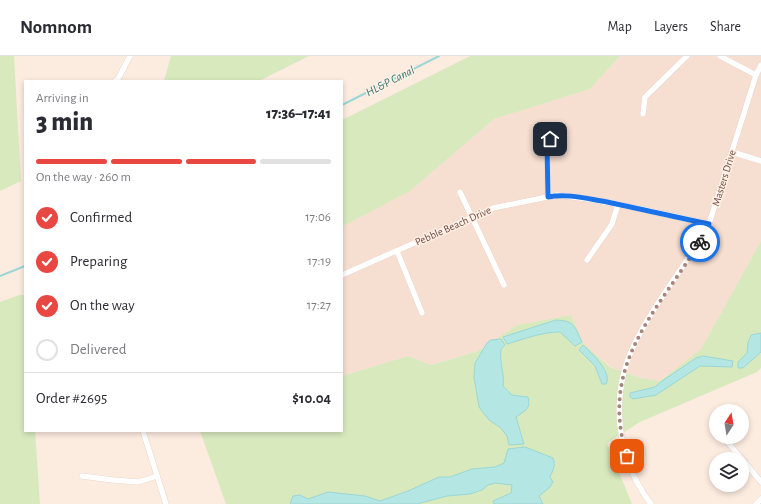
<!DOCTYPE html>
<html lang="en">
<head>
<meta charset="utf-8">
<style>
  body { margin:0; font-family:"Alegreya Sans",sans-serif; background:#f7f7f7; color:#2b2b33; height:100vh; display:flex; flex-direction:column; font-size:15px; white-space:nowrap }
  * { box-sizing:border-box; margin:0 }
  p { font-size:13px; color:#7c7c81 }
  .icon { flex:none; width:22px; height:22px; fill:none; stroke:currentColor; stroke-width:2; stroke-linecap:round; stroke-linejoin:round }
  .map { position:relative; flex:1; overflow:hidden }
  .drawer { position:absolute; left:24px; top:24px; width:319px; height:352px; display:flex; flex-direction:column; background:#fff; border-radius:0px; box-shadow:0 2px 6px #0003 }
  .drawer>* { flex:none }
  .needle { width:26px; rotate:12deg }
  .tools { position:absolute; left:709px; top:348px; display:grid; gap:8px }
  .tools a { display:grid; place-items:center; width:40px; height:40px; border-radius:50%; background:#fff; box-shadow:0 2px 6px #0003; font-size:20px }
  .pin { position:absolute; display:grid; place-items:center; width:34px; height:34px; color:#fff; margin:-17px; border-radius:8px; box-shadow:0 2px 6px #0006 }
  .courier { position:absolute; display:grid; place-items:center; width:40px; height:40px; margin:-20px; border:3px solid #1a73e8; border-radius:50%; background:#fff; color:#222; box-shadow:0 1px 5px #0007 }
  .summary em { font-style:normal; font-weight:800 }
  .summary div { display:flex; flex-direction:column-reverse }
  .summary { display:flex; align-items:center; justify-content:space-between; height:68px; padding:0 12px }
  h1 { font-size:26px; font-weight:800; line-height:30px }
  .bar { display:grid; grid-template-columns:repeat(4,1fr); gap:6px 4px; align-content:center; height:48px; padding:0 12px }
  .bar i { height:5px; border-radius:3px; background:#e1e1e2 }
  .bar .active { background:#e94741 }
  .bar p { grid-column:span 4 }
  .line { display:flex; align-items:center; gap:10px; padding:0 12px; border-top:1px solid #e1e1e2 }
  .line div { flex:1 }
  ol { padding:0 12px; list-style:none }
  li { display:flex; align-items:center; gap:12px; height:44px }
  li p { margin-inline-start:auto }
  li .icon { padding:4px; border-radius:50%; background:#e94741; color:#fff; stroke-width:4 }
  li:last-child { color:#7c7c81 }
  li i { width:22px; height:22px; border:2px solid #e1e1e2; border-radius:50% }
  header { display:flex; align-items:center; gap:24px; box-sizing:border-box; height:56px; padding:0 20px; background:#fff; border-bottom:1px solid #e1e1e2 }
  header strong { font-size:19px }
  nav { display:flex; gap:22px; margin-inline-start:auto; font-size:14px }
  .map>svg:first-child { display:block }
  .residential { fill:#f6ded0 }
  .green { fill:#d8e9be }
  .water { fill:#b4e6e3; stroke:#9ad7d5 }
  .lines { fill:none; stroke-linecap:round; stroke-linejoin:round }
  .stream { stroke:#9ad7d5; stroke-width:2 }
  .minor-casing { stroke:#e2c8be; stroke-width:6 }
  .minor { stroke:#fff; stroke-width:5.5 }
  .done { stroke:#a3857c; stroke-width:4; stroke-dasharray:0 7.2 }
  .route { stroke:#1a73e8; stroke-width:5 }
  .labels { text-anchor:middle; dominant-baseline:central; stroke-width:3; stroke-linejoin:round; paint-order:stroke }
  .street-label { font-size:11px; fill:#734e47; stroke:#fff0e5 }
  .water-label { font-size:12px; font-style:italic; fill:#387271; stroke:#fff0e5 }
</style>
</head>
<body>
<header>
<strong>Nomnom</strong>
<nav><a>Map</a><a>Layers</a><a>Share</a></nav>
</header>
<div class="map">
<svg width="761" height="448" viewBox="0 0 761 448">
  <rect width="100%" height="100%" fill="#fcebdf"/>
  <path class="residential" d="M620,0H761V185L701,293L660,325L641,322L611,311L584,288L571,259L517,269L478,295L430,309L408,300L342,320V171L410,135L494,63L590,33Z"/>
  <g class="green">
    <path d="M0,0H14L21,125L0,135Z"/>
    <path d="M171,0H309L259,25H164Z"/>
    <path d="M470,0H620L590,33L494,63L410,135L342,171V64Z"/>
    <path d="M761,185V312L757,316L640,366L607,387L632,448H226L200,375H342V320L408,300L431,309L478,295L517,269L571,259L584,288L610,311L641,322L660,325L701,293Z"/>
    <path d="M19,239H25V375H35L40,448H0V246Z"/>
  </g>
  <g class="water">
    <path d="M556,264C575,265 574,270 582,286L575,290L560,276C542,276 524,283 507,288L503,281Z"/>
    <path d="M761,277V296L743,312H738V306L747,297L748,287L751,279Z"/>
    <path d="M501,283L505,289L501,293C499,306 505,318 503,330L512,339L528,341C531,353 526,354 516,361L524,388L509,389L507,380L501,372L489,364L479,351L474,321L475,307L487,287L491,284Z"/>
    <path d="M583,289C591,296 613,317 606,328H602L595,310L579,294Z"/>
    <path d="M703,300L733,305L732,311L700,310L656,339L633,343L630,341V337L655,331L662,325L696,302Z"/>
    <path d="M525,391L553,402C556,410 553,414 550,421L553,426L550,431L539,440L543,448H494L493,445L511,437L512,429L495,427L488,429L482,434L470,438L447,440L417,448H290L293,440L300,439L308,443L328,436L365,440L380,445L408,435L439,421H450L472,413L495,411L504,407L508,393Z"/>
  </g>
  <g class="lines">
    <g class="stream">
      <path d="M342,49L439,0"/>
      <path d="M0,220L25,210"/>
    </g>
    <g class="minor-casing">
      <g id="minor">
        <path d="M720,0L756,19"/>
        <path d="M115,25L118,23L130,0"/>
        <path d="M643,58L645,41L687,0"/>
        <path d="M732,96L761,105"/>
        <path d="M460,136L504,229"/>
        <path d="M548,141L547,90L550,83"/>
        <path d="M397,195L422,257"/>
        <path d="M587,204L612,168L618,148"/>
        <path d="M342,219L493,152L557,139L589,143L641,153L709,168"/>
        <path d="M143,375L166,448"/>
        <path d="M723,381L742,403"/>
        <path d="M742,403L761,426"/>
        <path d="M82,420L113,424L138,426L157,420"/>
        <path d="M651,448C616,402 609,339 635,287C655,245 687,209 709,168L756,19L761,9"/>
        <path d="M756,448L761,443"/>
      </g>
    </g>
    <use href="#minor" class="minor"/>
  </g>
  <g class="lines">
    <path class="done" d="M627,400C598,309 657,256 700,186"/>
    <path class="route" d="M550,83L547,90L548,141C567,137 588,143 607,146C641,153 675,161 709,168L700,186"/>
  </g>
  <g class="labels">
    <g class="street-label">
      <text transform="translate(724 122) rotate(-73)">Masters Drive</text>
      <text transform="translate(453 170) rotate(-24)">Pebble Beach Drive</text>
    </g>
    <g class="water-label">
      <text transform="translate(390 25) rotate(-27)">HL&amp;P Canal</text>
    </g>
  </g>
</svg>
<div class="tools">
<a><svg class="needle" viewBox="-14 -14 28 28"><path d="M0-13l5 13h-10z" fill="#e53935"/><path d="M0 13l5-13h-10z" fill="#7c7c81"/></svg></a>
<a><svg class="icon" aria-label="layers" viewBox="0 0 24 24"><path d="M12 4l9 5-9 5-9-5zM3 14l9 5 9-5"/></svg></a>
</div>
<div class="pin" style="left:627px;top:400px;background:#ea580c"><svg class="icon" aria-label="bag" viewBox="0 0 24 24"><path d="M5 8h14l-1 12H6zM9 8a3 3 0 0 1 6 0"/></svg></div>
<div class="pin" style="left:550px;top:83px;background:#1f2937"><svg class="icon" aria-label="home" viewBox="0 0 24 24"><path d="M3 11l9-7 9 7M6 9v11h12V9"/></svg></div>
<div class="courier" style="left:700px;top:186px"><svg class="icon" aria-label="bike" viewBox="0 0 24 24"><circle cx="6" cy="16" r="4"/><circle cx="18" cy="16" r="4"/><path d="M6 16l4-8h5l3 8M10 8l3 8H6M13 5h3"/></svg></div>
<section class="drawer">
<div class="summary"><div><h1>3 min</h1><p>Arriving in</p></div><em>17:36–17:41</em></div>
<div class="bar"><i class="active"></i><i class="active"></i><i class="active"></i><i></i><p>On the way · 260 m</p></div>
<ol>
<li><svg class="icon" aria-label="check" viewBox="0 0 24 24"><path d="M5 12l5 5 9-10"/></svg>Confirmed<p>17:06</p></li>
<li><svg class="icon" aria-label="check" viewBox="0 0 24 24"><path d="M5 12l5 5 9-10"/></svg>Preparing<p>17:19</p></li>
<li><svg class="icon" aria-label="check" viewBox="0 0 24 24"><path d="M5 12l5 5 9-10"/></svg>On the way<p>17:27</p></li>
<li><i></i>Delivered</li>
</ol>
<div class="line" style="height:52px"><div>Order #2695</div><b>$10.04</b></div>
</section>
</div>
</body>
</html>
